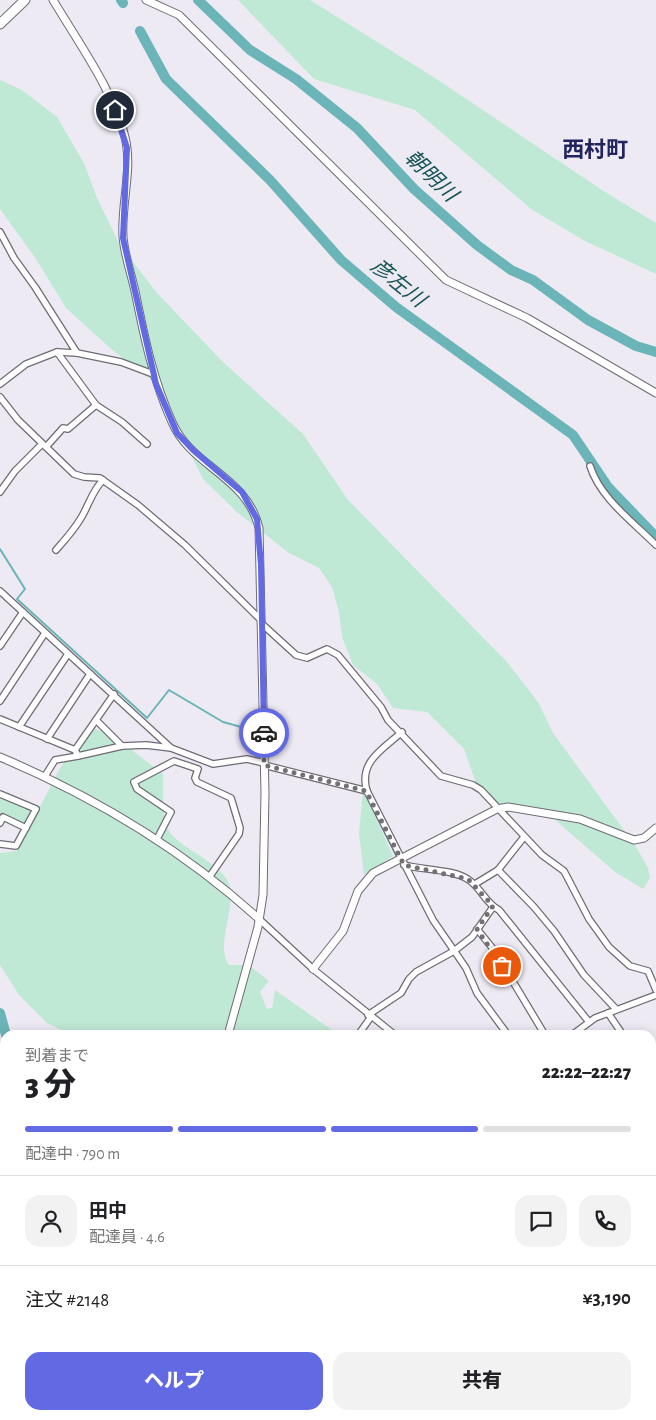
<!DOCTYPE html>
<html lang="ja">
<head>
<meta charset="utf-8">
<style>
  body { margin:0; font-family:"Alegreya Sans","Noto Sans JP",sans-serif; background:#f2f2f2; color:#202124; height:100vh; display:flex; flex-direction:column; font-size:19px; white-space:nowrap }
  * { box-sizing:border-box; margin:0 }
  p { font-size:16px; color:#757577 }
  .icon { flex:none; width:28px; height:28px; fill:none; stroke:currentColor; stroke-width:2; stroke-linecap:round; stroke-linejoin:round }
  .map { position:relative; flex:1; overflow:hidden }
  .panel { position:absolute; left:0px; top:1030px; width:656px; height:390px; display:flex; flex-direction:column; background:#fff; border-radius:15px 15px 0 0; box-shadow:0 2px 12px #0003 }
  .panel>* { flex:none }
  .pin { position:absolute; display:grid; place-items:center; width:42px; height:42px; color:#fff; margin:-21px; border:2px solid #fff; border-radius:50%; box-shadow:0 1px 5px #0007 }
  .courier { position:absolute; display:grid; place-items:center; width:50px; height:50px; margin:-25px; border:4px solid #626ae3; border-radius:50%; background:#fff; color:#222; box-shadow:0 1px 6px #0007 }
  .overview em { font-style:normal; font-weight:800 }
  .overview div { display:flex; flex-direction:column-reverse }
  .overview { display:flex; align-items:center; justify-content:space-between; height:85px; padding:0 25px }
  h1 { font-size:32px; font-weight:800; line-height:38px }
  .bar { display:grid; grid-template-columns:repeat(4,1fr); gap:8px 5px; align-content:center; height:60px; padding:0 25px }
  .bar i { height:6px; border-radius:4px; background:#e0e0e0 }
  .bar .selected { background:#626ae3 }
  .bar p { grid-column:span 4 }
  .line { display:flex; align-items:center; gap:12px; padding:0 25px; border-top:1px solid #e0e0e0 }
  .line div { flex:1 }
  .round { display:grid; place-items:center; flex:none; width:52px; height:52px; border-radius:15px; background:#f2f2f2 }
  .action { display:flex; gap:10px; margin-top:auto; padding:10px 25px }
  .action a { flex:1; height:58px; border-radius:15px; background:#626ae3; color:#fff; font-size:20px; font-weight:800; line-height:58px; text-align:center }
  .action a+a { background:#f2f2f2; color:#202124 }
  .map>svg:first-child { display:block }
  .green { fill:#bfe9d5 }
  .water { fill:#6bb4b7 }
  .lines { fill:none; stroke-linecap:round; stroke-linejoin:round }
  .stream { stroke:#6bb4b7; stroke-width:2 }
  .river { stroke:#6bb4b7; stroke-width:10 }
  .minor-casing { stroke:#6f6b74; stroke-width:8 }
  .tertiary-casing { stroke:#6f6b74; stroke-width:9 }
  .primary-casing { stroke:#6f6b74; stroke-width:11 }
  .minor { stroke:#fff; stroke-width:5.5 }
  .tertiary { stroke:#fff; stroke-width:7 }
  .primary { stroke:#fff; stroke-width:9 }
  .done { stroke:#726f75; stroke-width:5; stroke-dasharray:0 9 }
  .route { stroke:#626ae3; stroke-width:6 }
  .labels { text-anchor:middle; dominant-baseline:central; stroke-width:4; stroke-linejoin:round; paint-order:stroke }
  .water-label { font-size:21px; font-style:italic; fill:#145456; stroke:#eeeaf4 }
  .quarter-label { font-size:22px; font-weight:bold; fill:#21245d; stroke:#eeeaf4 }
</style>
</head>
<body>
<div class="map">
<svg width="656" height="1420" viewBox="0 0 656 1420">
  <rect width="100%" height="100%" fill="#eeeaf4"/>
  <g class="green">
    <path d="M238,0H310L435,78L605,192L656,223V274L585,241L531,209L415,110L314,79Z"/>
    <path d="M0,80L22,90L57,117L84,163L97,198L120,245L157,293L223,362L303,434L348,500L507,662L538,702L553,733L635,845L648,868L650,878L643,889L615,872L553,818L540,814L520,813L497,803L476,783L464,749L427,712L393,708L377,684L353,665L342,637L339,612L332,587L319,568L289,553L238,513L203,479L165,403L151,380L110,348L66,308L36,259L0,209Z"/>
    <path d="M95,729L112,735L163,774C164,791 160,819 171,834C184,850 225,865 230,887C235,912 215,946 229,965H249L269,981L260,992L267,1009L272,1008L275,990L339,1035H78L68,1033L47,1023L19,995L0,965V853L17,851L59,770L79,737Z"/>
    <path d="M363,790L393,856L364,875L359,833Z"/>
    <path d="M0,797L30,809L31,814L25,825L0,819Z"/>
    <path d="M656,1184V1420H508L507,1415H651V1185Z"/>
    <path d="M297,1415H497L498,1420H305Z"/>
  </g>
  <path class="water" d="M651,1349L656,1353V1420H616L614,1415H651Z"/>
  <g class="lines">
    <g class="stream">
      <path d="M0,549L25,589L17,599L147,718L169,690L223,722L256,731"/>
      <path d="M368,799L396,855"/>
    </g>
    <g class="river">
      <path d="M121,0L123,3"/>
      <path d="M198,0L250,50L296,79L357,128L414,189L477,245L511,270L533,280L588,320L636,346L656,352"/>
      <path d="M140,31L166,79L270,180L341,260L396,307L573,435L608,487L656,537"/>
      <path d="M0,1013L6,1035"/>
    </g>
    <g class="minor-casing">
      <g id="minor">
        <path d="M0,232L14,258L35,287L77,353L57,352L26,364L0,384"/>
        <path d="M57,352L96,405L122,422L147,444"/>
        <path d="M77,353L121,362L153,374"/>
        <path d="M0,397L18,420L74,474L84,477L100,478L138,505L185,545L261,620"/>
        <path d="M46,447L63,428L68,429L96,405"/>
        <path d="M590,466C600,498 633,522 656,545"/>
        <path d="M0,492L15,471L42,444"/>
        <path d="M56,550C65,540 74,530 81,518C89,505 92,491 103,480"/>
        <path d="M0,591L171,748L213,764L247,759L264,763"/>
        <path d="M262,624L296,655L307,658L327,649L338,655L381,707L388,720L441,776L473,785L481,790L542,855L564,871L589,919L609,947L630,966L648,971L656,990"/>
        <path d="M0,646L23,612"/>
        <path d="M0,701L45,633"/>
        <path d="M0,719L75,750L78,756L122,746L146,745L171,748"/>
        <path d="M96,720L122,746"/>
        <path d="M19,727L68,654"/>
        <path d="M402,732C383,749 358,762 367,791L433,920L466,968L477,993L508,1035"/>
        <path d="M47,739L90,674"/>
        <path d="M75,750L114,694"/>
        <path d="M264,765L367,791"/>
        <path d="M45,776L55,760L78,756"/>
        <path d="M0,794L36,809L16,846L0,844"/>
        <path d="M0,823L3,817L26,828"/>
        <path d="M524,837L498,870L500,872L534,907L554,931L584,975L616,1009"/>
        <path d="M157,839L171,812L137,789L134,782L174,761L198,769L195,778L197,782L231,798L240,828L239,834L210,876"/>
        <path d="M404,865C422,870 454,869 469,880C481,888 486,904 499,910L589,1022"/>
        <path d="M475,884L498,870"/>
        <path d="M259,919L313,969L395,1035"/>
        <path d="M477,929L494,950L545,1035"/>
        <path d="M608,1013L623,1035"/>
        <path d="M368,1015L401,993L409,979L416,972L454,951L472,937L493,907"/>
        <path d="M358,1035L371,1017"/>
        <path d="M572,1035L595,1018L656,995"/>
        <path d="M651,1144L656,1141"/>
        <path d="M651,1162L656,1167"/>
        <path d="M651,1182L656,1172"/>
      </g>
    </g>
    <g class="tertiary-casing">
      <g id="tertiary">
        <path d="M53,0C77,40 114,92 125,137C133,169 121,203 123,236C124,254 131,273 135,291C144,336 153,380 172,422C191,467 247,476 259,528L265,793L263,895L258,927L228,1035"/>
        <path d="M146,0L179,15L446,280L527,318L656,393"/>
        <path d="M0,757C95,797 183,850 259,919"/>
        <path d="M313,969L343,931L358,891L373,873L497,809L508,807L580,819L634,840L644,838L656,828"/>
        <path d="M651,1219H656"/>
        <path d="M0,1330L5,1332"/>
        <path d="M50,1420L52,1415"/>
      </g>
    </g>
    <g class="primary-casing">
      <path id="primary" d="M0,24L25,0"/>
    </g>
    <use href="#minor" class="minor"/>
    <use href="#tertiary" class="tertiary"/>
    <use href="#primary" class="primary"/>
  </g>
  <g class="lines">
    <path class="done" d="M264,733V765L366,791L404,865L468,879L493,906L477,929L502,966"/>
    <path class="route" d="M115,110L127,148L123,238L156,384L177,433L193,450L242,492L257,519L261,565L264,733"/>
  </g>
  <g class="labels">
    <g class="water-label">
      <text transform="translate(431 176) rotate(44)">朝明川</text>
      <text transform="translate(398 283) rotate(39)">彦左川</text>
    </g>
    <g class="quarter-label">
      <text x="595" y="150">西村町</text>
    </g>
  </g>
</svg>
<div class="pin" style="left:502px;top:966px;background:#ea580c"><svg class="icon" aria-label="bag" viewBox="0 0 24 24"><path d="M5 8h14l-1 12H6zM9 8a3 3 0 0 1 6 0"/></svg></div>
<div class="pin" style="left:115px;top:110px;background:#1f2937"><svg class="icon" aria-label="home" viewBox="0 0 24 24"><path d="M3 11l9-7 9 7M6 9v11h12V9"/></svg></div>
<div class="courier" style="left:264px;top:733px"><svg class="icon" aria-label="car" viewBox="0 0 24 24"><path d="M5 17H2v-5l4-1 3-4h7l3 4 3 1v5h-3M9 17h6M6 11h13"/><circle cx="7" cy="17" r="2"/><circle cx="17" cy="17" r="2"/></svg></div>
<section class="panel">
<div class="overview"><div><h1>3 分</h1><p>到着まで</p></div><em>22:22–22:27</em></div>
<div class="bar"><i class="selected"></i><i class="selected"></i><i class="selected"></i><i></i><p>配達中 · 790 m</p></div>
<div class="line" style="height:90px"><a class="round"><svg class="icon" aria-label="person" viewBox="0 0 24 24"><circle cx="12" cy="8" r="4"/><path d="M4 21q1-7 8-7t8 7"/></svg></a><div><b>田中</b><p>配達員 · 4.6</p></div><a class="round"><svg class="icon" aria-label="chat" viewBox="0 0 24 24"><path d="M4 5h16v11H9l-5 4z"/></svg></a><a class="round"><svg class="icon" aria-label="phone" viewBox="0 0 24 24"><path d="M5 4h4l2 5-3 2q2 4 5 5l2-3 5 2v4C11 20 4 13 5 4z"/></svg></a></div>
<div class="line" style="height:65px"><div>注文 #2148</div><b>¥3,190</b></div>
<div class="action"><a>ヘルプ</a><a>共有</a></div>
</section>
</div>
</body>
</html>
